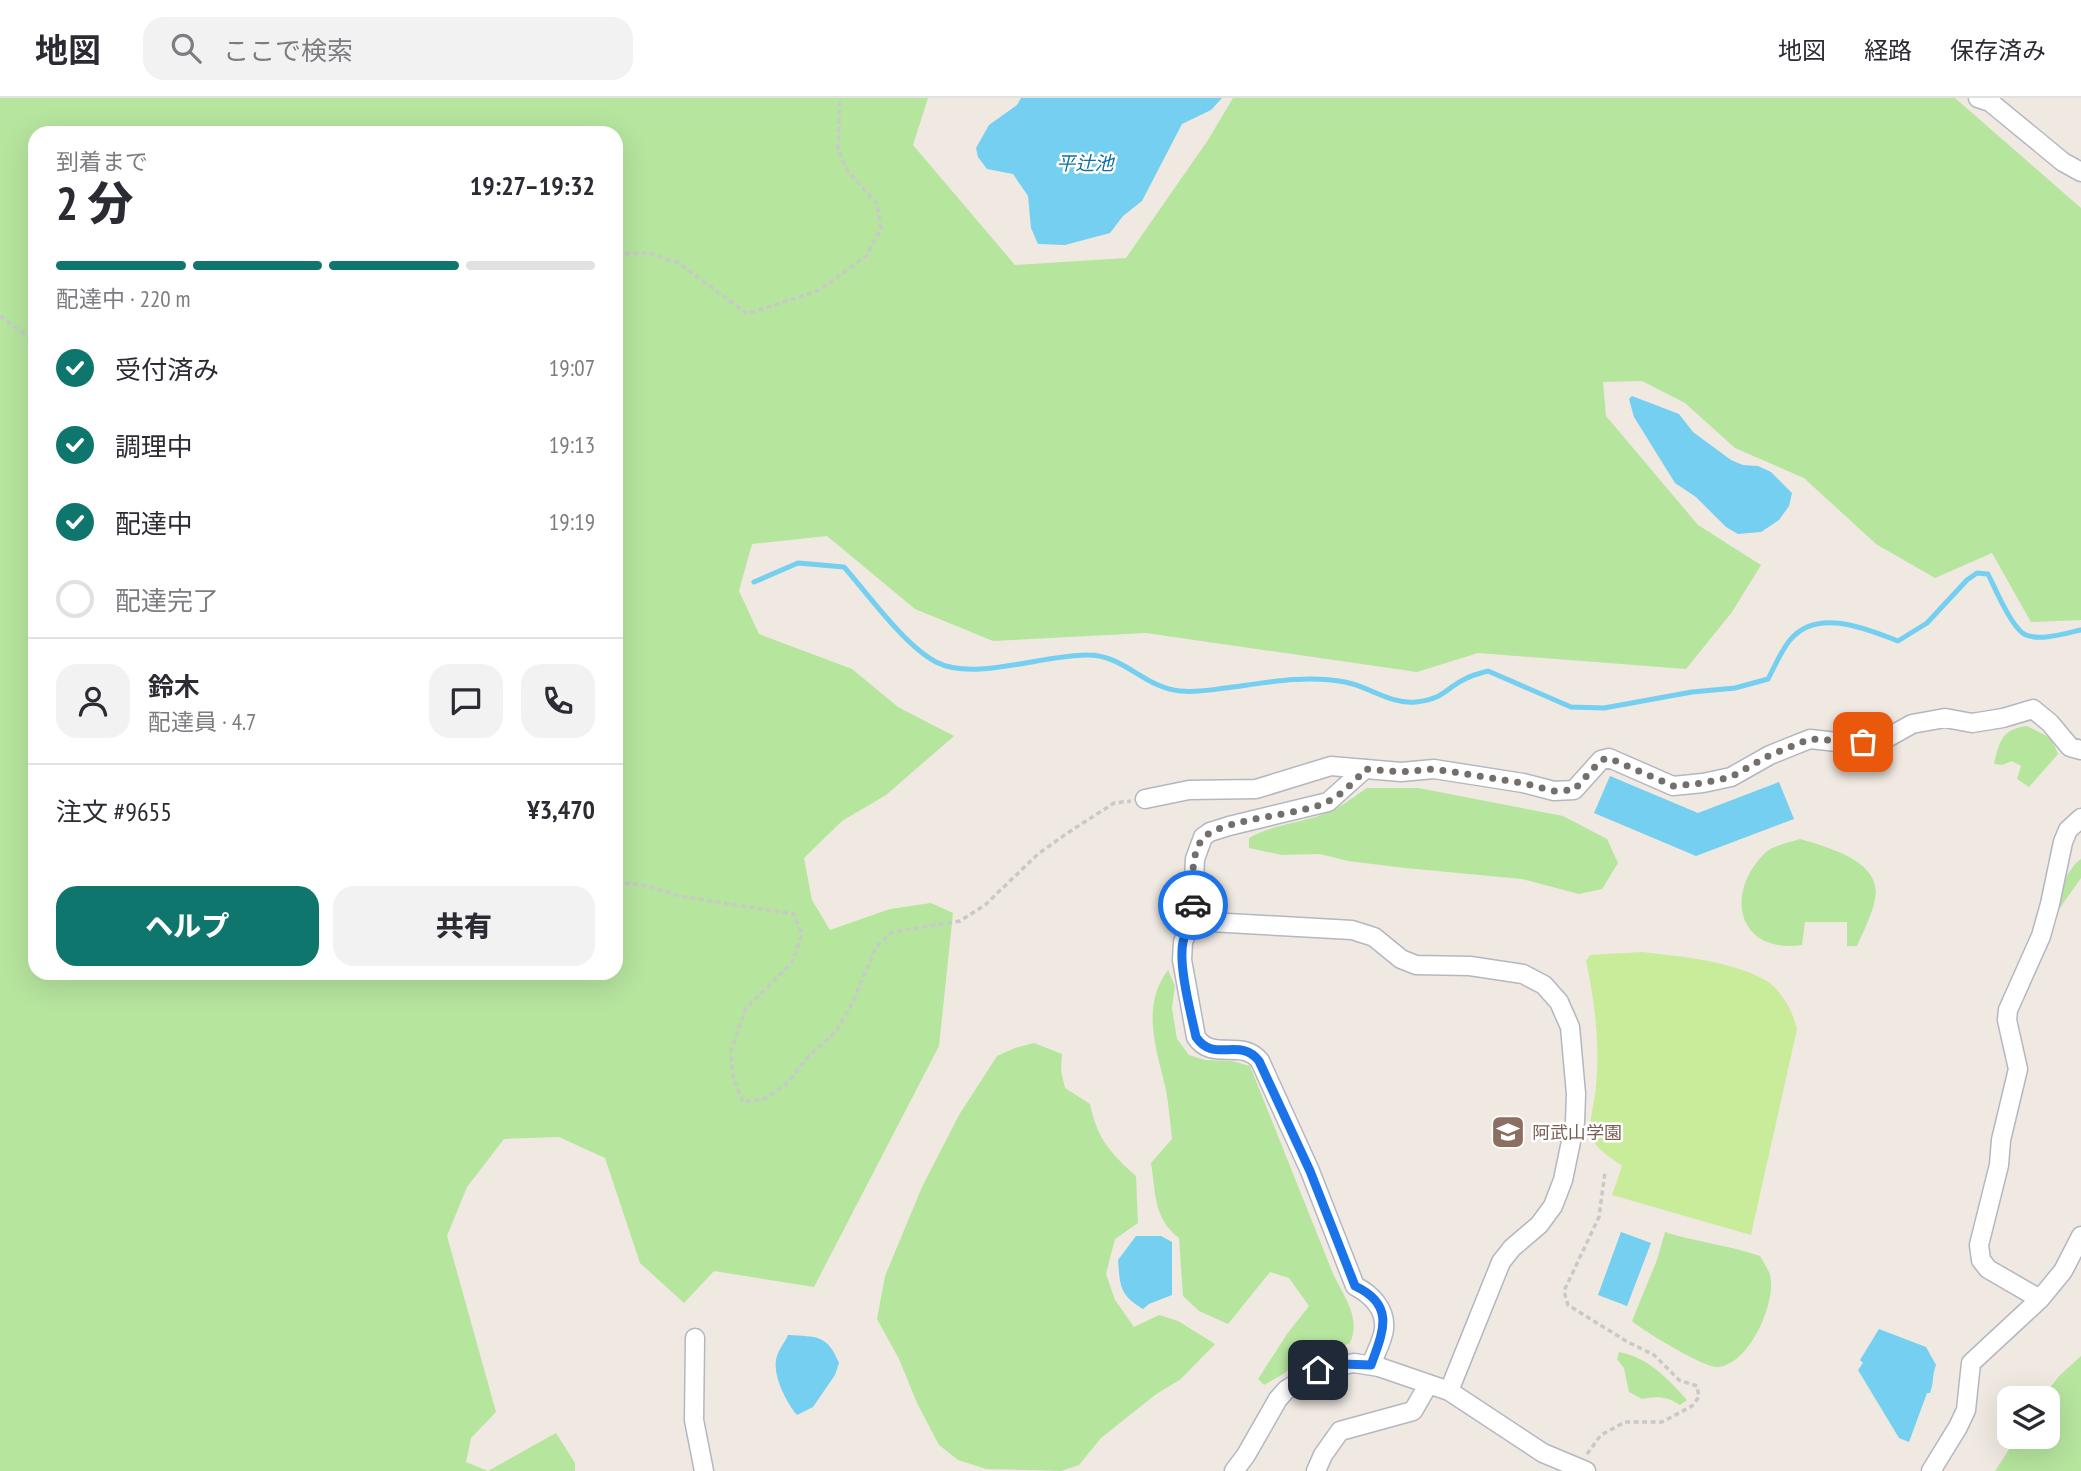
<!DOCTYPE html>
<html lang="ja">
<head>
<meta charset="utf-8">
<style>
  body { margin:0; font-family:"PT Sans Narrow","Noto Sans JP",sans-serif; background:#f2f2f3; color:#2b2b33; height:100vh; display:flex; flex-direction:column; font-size:26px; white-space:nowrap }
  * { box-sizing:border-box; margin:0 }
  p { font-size:23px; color:#7c7c81 }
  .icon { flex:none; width:38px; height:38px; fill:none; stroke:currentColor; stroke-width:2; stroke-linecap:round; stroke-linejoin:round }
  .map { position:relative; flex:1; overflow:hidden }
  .details { position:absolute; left:28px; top:28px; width:595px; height:854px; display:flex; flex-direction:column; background:#fff; border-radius:21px; box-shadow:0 7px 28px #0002 }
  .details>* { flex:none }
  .buttons { position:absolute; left:1997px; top:1288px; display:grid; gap:14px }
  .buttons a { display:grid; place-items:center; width:63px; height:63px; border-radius:14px; background:#fff; box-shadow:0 7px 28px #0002; font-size:35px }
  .pin { position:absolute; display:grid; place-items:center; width:60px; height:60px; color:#fff; margin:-30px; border-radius:14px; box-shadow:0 4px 10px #0006 }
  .courier { position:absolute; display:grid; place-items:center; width:70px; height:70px; margin:-35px; border:5px solid #1a73e8; border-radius:50%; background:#fff; color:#222; box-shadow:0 2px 9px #0007 }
  .summary em { font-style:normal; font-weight:800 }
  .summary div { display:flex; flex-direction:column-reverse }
  .summary { display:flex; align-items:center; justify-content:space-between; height:119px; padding:0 28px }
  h1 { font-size:46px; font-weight:800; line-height:52px }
  .bar { display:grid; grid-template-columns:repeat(4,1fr); gap:10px 7px; align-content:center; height:84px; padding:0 28px }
  .bar i { height:9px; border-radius:5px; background:#e1e1e2 }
  .bar .on { background:#0f766e }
  .bar p { grid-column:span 4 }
  .line { display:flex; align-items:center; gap:18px; padding:0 28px; border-top:2px solid #e1e1e2 }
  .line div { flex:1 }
  .round { display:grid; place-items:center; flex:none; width:74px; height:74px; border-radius:21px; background:#f2f2f3 }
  ol { padding:0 28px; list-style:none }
  li { display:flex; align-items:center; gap:21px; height:77px }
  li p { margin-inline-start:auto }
  li .icon { padding:7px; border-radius:50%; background:#0f766e; color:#fff; stroke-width:4 }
  li:last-child { color:#7c7c81 }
  li i { width:38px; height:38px; border:4px solid #e1e1e2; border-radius:50% }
  .action { display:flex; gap:14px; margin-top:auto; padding:14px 28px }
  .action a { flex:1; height:80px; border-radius:21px; background:#0f766e; color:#fff; font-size:28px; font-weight:800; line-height:80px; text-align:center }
  .action a+a { background:#f2f2f3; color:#2b2b33 }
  header { display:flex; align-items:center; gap:42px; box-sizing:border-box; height:98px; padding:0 35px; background:#fff; border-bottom:2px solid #e1e1e2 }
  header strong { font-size:33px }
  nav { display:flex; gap:38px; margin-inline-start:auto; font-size:24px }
  .search { width:490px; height:63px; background:#f2f2f3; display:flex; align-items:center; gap:18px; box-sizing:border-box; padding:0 24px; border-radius:21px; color:#7c7c81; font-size:26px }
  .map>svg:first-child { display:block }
  .green { fill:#b6e59e; fill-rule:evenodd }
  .pitch { fill:#c9ec9a }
  .water { fill:#75cff0 }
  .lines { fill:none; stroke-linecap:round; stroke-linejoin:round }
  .stream { stroke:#75cff0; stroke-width:5 }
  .street-casing { stroke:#b4b7c1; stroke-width:21 }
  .path { stroke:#c9c9c9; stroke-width:3.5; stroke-dasharray:5 3.5; stroke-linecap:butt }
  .street { stroke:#fff; stroke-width:18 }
  .done { stroke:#726f6d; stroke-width:7; stroke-dasharray:0 12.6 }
  .route { stroke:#1a73e8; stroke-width:9 }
  .labels { text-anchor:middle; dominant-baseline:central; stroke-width:5; stroke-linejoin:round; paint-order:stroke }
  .education-label { font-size:18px; fill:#785e54; stroke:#fff; text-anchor:start }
  .water-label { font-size:19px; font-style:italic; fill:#0d6fa3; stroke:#fff }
</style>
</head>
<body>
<header>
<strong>地図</strong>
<div class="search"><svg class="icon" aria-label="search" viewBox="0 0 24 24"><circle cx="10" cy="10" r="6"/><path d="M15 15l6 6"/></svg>ここで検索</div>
<nav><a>地図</a><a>経路</a><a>保存済み</a></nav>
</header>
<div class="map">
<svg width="2081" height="1373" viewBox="0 0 2081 1373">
  <rect width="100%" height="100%" fill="#efe9e1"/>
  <g class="green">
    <path d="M0,0H928L913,47L1015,167L1126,160L1208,42L1233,0H1955L2081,110V522L2031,524L1992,455L1935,480L1876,446L1804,380L1735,350L1685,305L1642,283L1603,284L1606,318L1698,427L1761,467L1732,514L1686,571L1478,555L1417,574L1146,535L993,543L915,511L827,438L752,446L739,493L759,536L852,571L898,609L954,638L886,697L842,723L804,760L812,802L830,832L890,811L931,805L953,815L939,948L814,1189L714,1173L684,1205L640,1165L605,1060L559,1039L504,1041L467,1089L447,1138L496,1314L471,1340L466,1364L488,1373L556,1335L575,1365V1373H0ZM35,35H616V875H35Z"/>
    <path d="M2027,628L2051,640L2058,656L2029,689L2017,681L2021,668L2012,663L2002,667L1994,666C1999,644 2002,631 2027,628Z"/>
    <path d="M1367,690H1418L1563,718L1607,741L1618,765L1602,791L1579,796L1522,781L1405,770L1348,763L1320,756L1282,757L1249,750V740C1271,727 1295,726 1318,718C1337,712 1351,701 1367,690Z"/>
    <path d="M1800,741C1827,749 1883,763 1875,801C1872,817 1863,834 1857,848H1847V824H1805L1802,847C1737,856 1724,795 1765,755C1772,748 1790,744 1800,741Z"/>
    <path d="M2081,761V780L2057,814L2055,811C2059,794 2067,771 2081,761Z"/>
    <path d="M1168,872L1175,888L1172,910L1177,941L1189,957L1205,962L1232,963L1250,968L1334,1178C1345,1200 1361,1221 1350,1245L1313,1260L1296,1264L1285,1275L1264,1287L1258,1281L1287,1236L1309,1208L1289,1180L1270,1174L1228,1226L1199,1213L1183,1198L1179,1140C1153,1120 1156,1095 1151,1065L1172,1041C1170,1025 1169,1008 1166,992C1157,952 1140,909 1168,872Z"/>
    <path d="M1034,945L1062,956L1061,973L1065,990L1090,1006C1097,1040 1110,1055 1136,1078L1138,1125L1115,1141L1106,1176L1115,1202L1134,1229L1159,1217L1178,1223L1215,1246L1181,1281L1155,1297L1101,1340L1079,1367L1061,1373L986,1371L958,1362L939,1347L917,1305L899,1261L877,1221L885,1178L922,1089L959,1017L997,958L1015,950Z"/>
    <path d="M1665,1134C1696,1144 1728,1147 1760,1158C1763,1163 1768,1171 1770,1177C1777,1204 1749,1268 1717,1269C1705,1270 1643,1233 1632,1223L1657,1162Z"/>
    <path d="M1619,1254C1648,1259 1668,1281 1687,1302L1680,1307C1667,1298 1657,1298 1642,1301L1629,1294L1624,1270L1617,1261Z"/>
    <path d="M2081,1258V1373H1995L2017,1339H2048V1300H2042L2059,1278Z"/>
  </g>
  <path class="pitch" d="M1643,854C1682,859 1729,862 1765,882C1781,891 1793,913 1797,931L1751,1137L1612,1097L1622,1068C1612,1060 1595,1051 1591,1038C1588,1027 1595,1001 1596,989C1600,946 1595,905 1586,863L1590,857Z"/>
  <g class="water">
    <path d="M1021,0H1222L1211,12L1182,26L1142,103L1123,118L1110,135L1065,147L1038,146L1031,130L1028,98L1013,76L987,71L978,59L976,50L989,27L1017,7Z"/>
    <path d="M1632,298L1679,316L1693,334L1731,362L1743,367L1758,368L1771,374L1792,395L1789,408L1779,422L1761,434L1738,436L1726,429L1696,399L1675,385L1634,319L1629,301Z"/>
    <path d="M1610,678L1698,715L1779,684L1794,721L1696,758L1594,715Z"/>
    <path d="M1621,1134L1651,1145L1627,1208L1598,1197Z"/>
    <path d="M1136,1138H1161L1172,1144V1197L1149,1206L1143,1211C1120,1197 1120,1189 1118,1162Z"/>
    <path d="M1879,1231L1926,1249L1936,1267C1932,1277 1934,1285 1930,1295H1927L1909,1344L1899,1340L1858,1272L1863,1265L1860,1262Z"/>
    <path d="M788,1237C817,1239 827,1236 839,1265L835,1277L813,1309L797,1317C786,1304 771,1275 777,1258C779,1251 785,1244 788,1237Z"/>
  </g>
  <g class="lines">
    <path class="stream" d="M754,484L798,465L844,469C868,496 904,547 936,564C974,584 1045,556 1088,557C1124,557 1145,590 1180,593C1198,595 1216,591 1233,589C1269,584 1308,577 1345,584C1368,588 1391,607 1416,604C1445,601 1445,590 1467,580C1473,577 1481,575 1488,573L1571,609L1604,610L1692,594L1735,590L1768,581C1775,568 1781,553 1790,542C1817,509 1867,531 1898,543L1927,525L1967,482L1977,475L1988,476C1995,490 2012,531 2026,537C2041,543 2066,535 2081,532"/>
    <g class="street-casing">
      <g id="street">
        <path d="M1978,0L1990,4L2063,64L2081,74"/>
        <path d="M1365,671L1328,704L1229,728L1210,734L1203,739L1195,761L1192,823L1183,844L1182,862L1196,939C1212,964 1242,940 1260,963L1310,1073L1355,1188C1371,1196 1386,1211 1384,1231C1383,1242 1375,1256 1371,1267"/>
        <path d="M1145,701L1189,692L1256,691L1331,668L1401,674L1434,671L1523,685L1554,693L1574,692L1601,662L1609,660L1673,688L1703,685L1731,679L1770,657L1810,641L1846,645L1880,644L1912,626L1945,620L1972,625L2003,620L2033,611L2050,625L2070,649L2081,652"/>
        <path d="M1192,823L1352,832L1374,839L1401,861L1416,867L1470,868L1523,876L1544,887L1559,904L1570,929L1576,996L1575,1024L1563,1082L1553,1108L1539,1127L1512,1150L1501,1164L1449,1293"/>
        <path d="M2040,1201L1988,1171L1981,1162L1979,1147L1999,1067L2001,1042L2018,971L2007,922L2008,912L2041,838L2050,806L2063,744L2068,732L2081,720"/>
        <path d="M695,1240L694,1322L704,1373"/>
        <path d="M1234,1373L1246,1357L1278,1301L1286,1292L1318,1272L1354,1265L1379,1269L1449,1293L1543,1355L1586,1373"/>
        <path d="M1316,1373L1323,1357L1340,1333L1413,1313L1428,1287"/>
        <path d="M1931,1373L1958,1329L1966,1312L1971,1265L2040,1201L2063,1173L2081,1138"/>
      </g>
    </g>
    <g class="path">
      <path d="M616,156L648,155L679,165L747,216L820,192L866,158L881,131L877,106L847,72L838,52L840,0"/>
      <path d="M0,218L35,244"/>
      <path d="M616,784L649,788L679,798L794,816L802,836L792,865L746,910L731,953L733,980L743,1004L767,1000L787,985L806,961L836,933L852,906L876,849L892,834L960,823L985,807L1038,756L1066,736L1114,705L1131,703"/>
      <path d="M1587,1356L1601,1337L1625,1324H1662L1692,1308L1699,1299L1697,1288L1679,1282L1654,1257L1626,1243L1568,1207L1564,1193L1599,1119L1605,1074"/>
    </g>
    <use href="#street" class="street"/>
  </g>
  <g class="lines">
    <path class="done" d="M1193,807C1193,787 1190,760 1201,743C1215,720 1303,718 1329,703C1343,696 1355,682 1366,671L1401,674L1434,671L1523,685L1554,693L1574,692L1601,662L1609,660L1673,688L1703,685L1731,679L1770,657L1810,641L1863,644"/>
    <path class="route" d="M1193,807C1192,825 1186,829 1183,844C1178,867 1191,916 1196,939C1214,966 1240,938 1259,963L1310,1073L1355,1188C1396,1207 1383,1234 1371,1267L1342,1266L1318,1272"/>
  </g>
  <defs>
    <g id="school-square" transform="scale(1.75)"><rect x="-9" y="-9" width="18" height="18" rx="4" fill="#8d6e63" stroke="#fff"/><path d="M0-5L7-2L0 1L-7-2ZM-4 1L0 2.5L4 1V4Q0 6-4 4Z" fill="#fff"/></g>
  </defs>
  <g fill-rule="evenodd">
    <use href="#school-square" x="1508" y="1034"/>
  </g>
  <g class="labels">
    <g class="education-label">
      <text x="1532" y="1034">阿武山学園</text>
    </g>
    <g class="water-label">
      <text x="1085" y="65">平辻池</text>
    </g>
  </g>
</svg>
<div class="buttons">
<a><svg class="icon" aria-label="layers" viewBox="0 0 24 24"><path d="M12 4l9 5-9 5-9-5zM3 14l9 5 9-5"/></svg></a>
</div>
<div class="pin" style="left:1863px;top:644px;background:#ea580c"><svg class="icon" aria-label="bag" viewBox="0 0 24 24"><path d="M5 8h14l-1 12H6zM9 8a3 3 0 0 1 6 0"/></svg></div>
<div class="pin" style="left:1318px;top:1272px;background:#1f2937"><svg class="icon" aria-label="home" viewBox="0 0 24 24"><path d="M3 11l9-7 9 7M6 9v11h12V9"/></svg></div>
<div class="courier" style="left:1193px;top:807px"><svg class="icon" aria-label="car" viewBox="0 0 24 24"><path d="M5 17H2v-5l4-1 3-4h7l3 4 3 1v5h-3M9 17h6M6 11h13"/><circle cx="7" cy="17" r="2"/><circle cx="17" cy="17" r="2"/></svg></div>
<section class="details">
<div class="summary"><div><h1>2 分</h1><p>到着まで</p></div><em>19:27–19:32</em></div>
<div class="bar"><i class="on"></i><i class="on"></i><i class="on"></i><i></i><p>配達中 · 220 m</p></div>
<ol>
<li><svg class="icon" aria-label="check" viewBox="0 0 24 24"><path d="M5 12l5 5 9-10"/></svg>受付済み<p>19:07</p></li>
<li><svg class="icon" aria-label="check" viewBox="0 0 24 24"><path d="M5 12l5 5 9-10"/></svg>調理中<p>19:13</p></li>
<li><svg class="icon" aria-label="check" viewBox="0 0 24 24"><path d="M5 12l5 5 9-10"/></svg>配達中<p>19:19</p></li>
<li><i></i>配達完了</li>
</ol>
<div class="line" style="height:126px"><a class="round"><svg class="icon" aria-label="person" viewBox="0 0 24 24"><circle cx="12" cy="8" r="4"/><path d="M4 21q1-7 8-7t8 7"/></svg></a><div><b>鈴木</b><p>配達員 · 4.7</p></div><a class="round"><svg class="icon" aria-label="chat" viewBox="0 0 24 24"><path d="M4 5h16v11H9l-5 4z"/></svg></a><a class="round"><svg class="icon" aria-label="phone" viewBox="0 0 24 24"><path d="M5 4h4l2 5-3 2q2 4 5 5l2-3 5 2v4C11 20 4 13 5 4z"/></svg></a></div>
<div class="line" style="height:91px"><div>注文 #9655</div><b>¥3,470</b></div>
<div class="action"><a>ヘルプ</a><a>共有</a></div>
</section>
</div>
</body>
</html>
